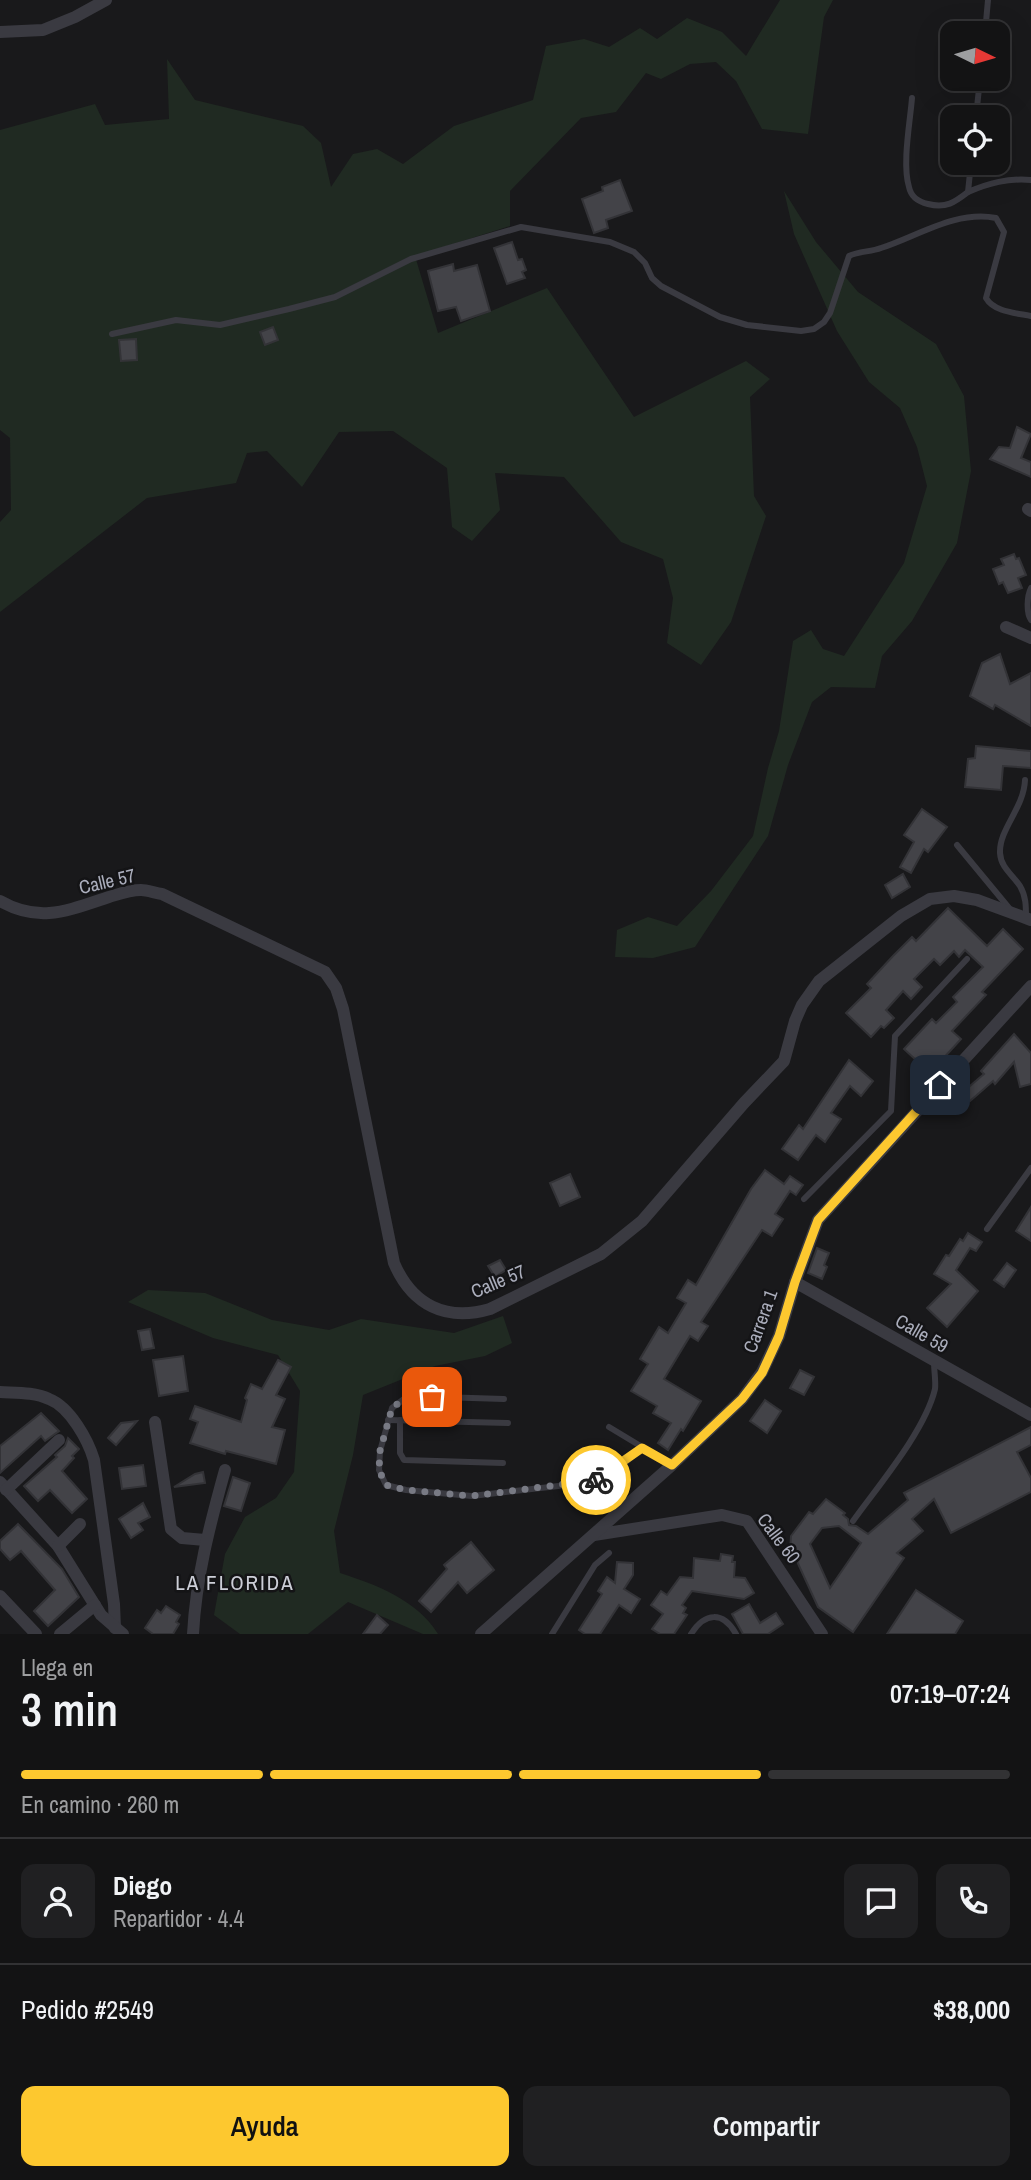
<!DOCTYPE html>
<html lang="es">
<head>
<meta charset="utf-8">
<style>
  body { margin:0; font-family:"Archivo Narrow",sans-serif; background:#202022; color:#f1f3f6; height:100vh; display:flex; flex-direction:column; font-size:26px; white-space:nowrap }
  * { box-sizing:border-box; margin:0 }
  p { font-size:23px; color:#9d9ea0 }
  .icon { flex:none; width:38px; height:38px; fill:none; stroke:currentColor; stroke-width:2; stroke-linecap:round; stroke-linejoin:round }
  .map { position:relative; height:1634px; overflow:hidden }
  .details { display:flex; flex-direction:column; background:#131314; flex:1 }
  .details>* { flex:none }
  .needle { width:46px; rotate:95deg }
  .controls { position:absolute; left:940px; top:21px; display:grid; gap:14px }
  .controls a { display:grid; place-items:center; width:70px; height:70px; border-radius:14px; background:#131314; box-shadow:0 7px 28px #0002,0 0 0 2px #323234; font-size:35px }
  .pin { position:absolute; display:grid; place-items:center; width:60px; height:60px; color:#fff; margin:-30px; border-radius:14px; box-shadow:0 4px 10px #0006 }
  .courier { position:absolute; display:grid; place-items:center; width:70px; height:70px; margin:-35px; border:5px solid #fdc82f; border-radius:50%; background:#fff; color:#222; box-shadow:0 2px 9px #0007 }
  .overview em { font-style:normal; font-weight:600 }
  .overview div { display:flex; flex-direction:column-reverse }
  .overview { display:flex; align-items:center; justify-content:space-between; height:119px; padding:0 21px }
  h1 { font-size:46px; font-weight:600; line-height:52px }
  .bar { display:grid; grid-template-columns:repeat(4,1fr); gap:10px 7px; align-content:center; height:84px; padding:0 21px }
  .bar i { height:9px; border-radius:5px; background:#323234 }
  .bar .current { background:#fdc82f }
  .bar p { grid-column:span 4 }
  .line { display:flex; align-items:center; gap:18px; padding:0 21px; border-top:2px solid #323234 }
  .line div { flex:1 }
  .round { display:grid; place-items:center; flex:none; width:74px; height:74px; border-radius:14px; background:#202022 }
  .cta { display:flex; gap:14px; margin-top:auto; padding:14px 21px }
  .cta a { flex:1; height:80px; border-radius:14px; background:#fdc82f; color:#111; font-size:28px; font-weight:600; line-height:80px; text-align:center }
  .cta a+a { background:#202022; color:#f1f3f6 }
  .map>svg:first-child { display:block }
  .green { fill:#202a22 }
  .building { fill:#434348; stroke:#333337; stroke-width:2; fill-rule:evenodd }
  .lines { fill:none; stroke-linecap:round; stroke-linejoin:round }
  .service { stroke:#3a3a41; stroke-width:6 }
  .minor { stroke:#3a3a41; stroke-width:12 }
  .done { stroke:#787a84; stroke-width:7; stroke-dasharray:0 12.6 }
  .route { stroke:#fdc82f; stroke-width:9 }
  .labels { text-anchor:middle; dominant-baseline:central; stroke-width:5; stroke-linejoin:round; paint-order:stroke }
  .street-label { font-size:19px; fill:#abaebc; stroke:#141416 }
  .neighbourhood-label { font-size:21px; letter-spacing:2px; fill:#ccced7; stroke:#141416 }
</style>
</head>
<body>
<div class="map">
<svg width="1031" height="1634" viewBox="0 0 1031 1634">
  <rect width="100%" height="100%" fill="#19191b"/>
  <g class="green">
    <path d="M780,0H833L824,17L808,134L762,129L736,81L716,62L690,64L661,79L646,73L616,112L581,118L510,191V226L415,256L438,333L547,288L634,417L746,361L770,379L750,397L754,496L766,516L731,622L701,665L667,643L673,598L663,559L621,542L564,477L495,473L500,510L472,541L452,527L447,468L393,431L339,432L302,487L267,451L247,453L236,483L147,498L0,612V522L11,510L10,438L0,430V130L95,104L105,125L169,119L167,59L195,100L303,126L321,143L331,187L353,154L377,149L403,164L454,126L533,100L546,46L584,39L609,47L640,28L657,39L687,18L722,32L746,56Z"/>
    <path d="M784,191L816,242L858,292L936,344L964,396L971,471L957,543L912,621L882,656L875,688L831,687L812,702L788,765L768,836L695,947L653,958L615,957L617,930L648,917L677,926L711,891L753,836L768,768L779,731L793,641L811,630L823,649L844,656L904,563L927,486L917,447L900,408L869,382L837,331L794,234Z"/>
    <path d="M148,1290L205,1293L272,1320L329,1330L361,1319L454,1333L503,1316L512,1343L485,1356L435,1366L363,1395L353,1455L334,1531L340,1573C377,1585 417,1600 438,1634H423L348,1602L308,1634H240L214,1615L225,1554L245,1517L276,1498L294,1472L300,1391L278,1355L213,1338L128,1302Z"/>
  </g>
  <g class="building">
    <path d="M620,180L632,211L606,220L608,228L594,233L582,199L603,191L602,187Z"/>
    <path d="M512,242L518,260L522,259L526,270L522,272L525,278L507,284L494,248Z"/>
    <path d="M453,264L454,271L477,265L490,311L461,321L456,307L438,311L428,271Z"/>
    <path d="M273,327L278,340L265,345L260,332Z"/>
    <path d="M136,339L137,360L121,361L119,340Z"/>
    <path d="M1017,427L1031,434L1021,458L1031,462V477L990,459L999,447L1010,448Z"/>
    <path d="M1014,554L1016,559L1019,558L1026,575L1018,578L1022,588L1008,593L1003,582L999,584L993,569L1004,565L1001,559Z"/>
    <path d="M1000,654L1010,684L1031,673V726L995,705L993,709L970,696L982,663Z"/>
    <path d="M976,746L1031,751V768L1003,766L1001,790L965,787L968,759L975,758Z"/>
    <path d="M922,809L947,827L928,852L924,849L911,873L900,867L914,842L904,835Z"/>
    <path d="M903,874L910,887L892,898L885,885Z"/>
    <path d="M948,908L987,946L1003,929L1023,949L982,992L986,995L952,1031L961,1039L930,1073L904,1049L932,1019L936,1023L957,1002L953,997L983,967L965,950L959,957L954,951L940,965L934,959L914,979L922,987L911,999L903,991L886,1010L894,1018L884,1028L881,1026L871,1037L846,1013L871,988L867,984L893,956L912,937L916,941Z"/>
    <path d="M1014,1034L1031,1053V1084L1020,1087L1014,1062L995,1084L993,1081L970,1101L963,1092L984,1074L981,1071Z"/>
    <path d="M849,1060L873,1081L861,1096L850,1086L831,1113L841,1119L825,1142L816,1135L798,1160L782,1149L799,1125L803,1129Z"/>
    <path d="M958,1092L968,1101L958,1111L949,1103Z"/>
    <path d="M765,1170L784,1184L790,1176L803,1185L796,1195L790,1191L775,1214L783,1219L772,1236L762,1230L701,1322L708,1326L698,1341L690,1336L664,1379L701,1401L683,1431L681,1429L668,1450L658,1443L671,1423L653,1413L657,1406L631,1391L648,1364L640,1359L659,1327L668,1333L686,1303L677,1298L688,1280L696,1285L751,1189Z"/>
    <path d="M570,1174L580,1197L560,1206L550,1183Z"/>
    <path d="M1031,1207V1241L1016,1231Z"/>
    <path d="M968,1233L982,1242L976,1251L970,1248L956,1270L978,1291L947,1327L927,1308L951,1284L934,1274L946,1255L949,1256L960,1239L963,1241Z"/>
    <path d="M817,1248L829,1253L824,1265L827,1267L822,1279L808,1273Z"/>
    <path d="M500,1260L506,1270L495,1277L488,1266Z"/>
    <path d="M1007,1263L1016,1270L1004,1287L994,1280Z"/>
    <path d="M150,1329L154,1348L142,1350L138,1331Z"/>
    <path d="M183,1356L188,1391L159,1396L153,1360Z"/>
    <path d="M278,1360L291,1367L276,1395L285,1399L272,1427L285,1430L276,1464L226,1451L225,1454L190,1443L198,1422L190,1419L195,1406L241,1422L247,1400L245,1398L251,1384L262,1389Z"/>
    <path d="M800,1370L814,1377L804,1395L790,1388Z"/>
    <path d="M765,1400L781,1411L767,1433L750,1421Z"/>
    <path d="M41,1413L59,1431L45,1441L41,1436L0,1473V1446Z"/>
    <path d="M137,1421L116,1445L108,1438L121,1423Z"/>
    <path d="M1031,1427V1445L1017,1452L1031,1478V1492L951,1533L934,1499L912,1519L923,1531L897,1553L904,1558L853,1632L818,1607L795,1557L792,1558L790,1551L791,1536L809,1512L813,1514L826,1499L845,1513L843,1515L848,1519L849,1525L856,1526L868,1534L908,1500L904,1493ZM839,1526L861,1543L830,1588L810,1544L822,1528Z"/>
    <path d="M68,1438L79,1449L72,1456L74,1458L62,1471L87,1499L72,1513L50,1490L38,1501L24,1486L57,1457L55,1455L65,1446Z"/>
    <path d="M143,1465L146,1486L122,1489L119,1468Z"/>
    <path d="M203,1472L205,1483L174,1487L195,1474Z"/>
    <path d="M233,1477L250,1483L241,1511L224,1506Z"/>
    <path d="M143,1503L150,1517L138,1523L143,1530L131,1538L119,1519Z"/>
    <path d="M18,1524L62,1569L79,1597L48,1626L34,1611L55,1590L21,1551L10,1560L0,1549V1541Z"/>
    <path d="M471,1542L494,1570L467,1593L458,1582L431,1612L419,1601L447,1569L444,1565Z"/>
    <path d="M721,1554L733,1556L732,1562H735L734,1577L745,1578L754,1593L744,1599L692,1591L682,1605L686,1608L683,1613L687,1615L674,1634H660L652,1629L663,1614L651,1605L661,1591L667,1595L680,1577L693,1578L694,1558L720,1561Z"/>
    <path d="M617,1562L633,1563V1575L624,1589L640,1599L631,1613L619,1605L600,1634H585L579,1630L602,1594L598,1591L607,1577L615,1583Z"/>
    <path d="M916,1590L963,1621L955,1634H887Z"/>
    <path d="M749,1604L760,1623L776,1613L783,1624L768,1634H743L732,1614Z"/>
    <path d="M166,1606L180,1615L176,1622L179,1624L173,1634H153L145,1628L157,1610L161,1613Z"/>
    <path d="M377,1615L388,1625L380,1634H363Z"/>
  </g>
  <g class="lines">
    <g class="service">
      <path d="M985,33L988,0"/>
      <path d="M912,98C910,123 902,164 909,187C911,197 919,202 928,204C946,209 955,202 968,192"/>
      <path d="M976,117L980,79"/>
      <path d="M971,163L968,192C989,183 1008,178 1031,180"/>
      <path d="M112,334L176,320L220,325L289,309L335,297L411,259L521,227L610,242L634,252L645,263L652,278L661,286L720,317L747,325L801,331L814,329L824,322L830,313L849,256C859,251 871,252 881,248C918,236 956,210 996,218L1004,232L986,298C994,312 1016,313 1031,316"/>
      <path d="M1031,588C1027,596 1026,612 1031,620"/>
      <path d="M1025,780C1024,808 999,829 1000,853C1001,868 1012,874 1020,886C1026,896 1026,906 1026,918"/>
      <path d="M957,845L1009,908"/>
      <path d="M804,1199L891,1111L895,1036L967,959"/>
      <path d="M987,1229L1031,1168"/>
      <path d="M504,1399L408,1396L392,1408L380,1451L379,1470L386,1485L406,1490L472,1496L593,1482L627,1461L642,1448"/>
      <path d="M388,1420L508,1423"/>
      <path d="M400,1420V1453L404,1460L503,1463"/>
      <path d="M609,1427L672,1465"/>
      <path d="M853,1521C878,1486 925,1431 935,1389C936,1381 934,1371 934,1362"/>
      <path d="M552,1634L595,1565L609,1553"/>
      <path d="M691,1634C705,1612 723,1611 736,1634"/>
    </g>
    <g class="minor">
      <path d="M0,32L43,30L75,17L106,0"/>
      <path d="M1028,509L1031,511"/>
      <path d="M1006,627L1031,638"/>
      <path d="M0,901C40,924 69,910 109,897C119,894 130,890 141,890C147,890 155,893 162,894L325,972L336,988L343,1009L394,1263C412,1305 446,1322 490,1309L601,1254L642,1221L744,1103L784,1061L795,1021L802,1005L819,981L901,916L930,899L954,896L977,900L1031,920"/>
      <path d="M795,1282L1031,1415"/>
      <path d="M0,1392C16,1393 34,1392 49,1399C70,1407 88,1440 94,1460L114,1604L115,1628"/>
      <path d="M155,1422L171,1529L182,1538L205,1540"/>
      <path d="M0,1482L58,1546L101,1615L123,1634"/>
      <path d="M6,1490L59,1440"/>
      <path d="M594,1535L722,1515L747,1521L822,1634"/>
      <path d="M58,1546L80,1524"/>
      <path d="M0,1596L36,1634"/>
      <path d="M60,1634L95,1605"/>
      <path d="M193,1634C196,1577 210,1524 225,1470"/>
      <path d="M481,1634L672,1465L742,1399L762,1372L779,1336L795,1282L818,1220L1031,986"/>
    </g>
  </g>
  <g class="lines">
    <path class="done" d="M432,1397L408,1396L392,1408L380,1451L379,1470L386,1485L406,1490L472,1496L596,1480"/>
    <path class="route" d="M596,1480L642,1448L672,1465L742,1399L762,1373L779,1336L795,1282L818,1220L940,1085"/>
  </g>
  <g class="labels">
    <g class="street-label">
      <text transform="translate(107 881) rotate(-13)">Calle 57</text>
      <text transform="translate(498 1281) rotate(-23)">Calle 57</text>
      <text transform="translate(760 1321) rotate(-70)">Carrera 1</text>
      <text transform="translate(922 1333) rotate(30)">Calle 59</text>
      <text transform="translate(779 1538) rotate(53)">Calle 60</text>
    </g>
    <g class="neighbourhood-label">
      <text x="235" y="1582">LA FLORIDA</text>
    </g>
  </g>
</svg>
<div class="controls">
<a><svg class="needle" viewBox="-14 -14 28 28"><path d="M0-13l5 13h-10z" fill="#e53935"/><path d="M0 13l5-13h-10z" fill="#9d9ea0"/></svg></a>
<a><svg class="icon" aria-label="locate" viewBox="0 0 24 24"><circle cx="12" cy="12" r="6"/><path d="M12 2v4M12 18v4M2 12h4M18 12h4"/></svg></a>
</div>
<div class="pin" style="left:432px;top:1397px;background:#ea580c"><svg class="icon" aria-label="bag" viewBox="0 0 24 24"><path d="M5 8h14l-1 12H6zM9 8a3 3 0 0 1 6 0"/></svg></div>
<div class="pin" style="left:940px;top:1085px;background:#1f2937"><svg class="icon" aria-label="home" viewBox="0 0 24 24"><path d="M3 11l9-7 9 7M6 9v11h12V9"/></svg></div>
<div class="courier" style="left:596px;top:1480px"><svg class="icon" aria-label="bike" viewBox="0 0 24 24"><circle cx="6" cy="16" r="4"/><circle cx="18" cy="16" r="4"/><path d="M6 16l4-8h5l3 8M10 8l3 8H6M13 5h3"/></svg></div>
</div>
<section class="details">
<div class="overview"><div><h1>3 min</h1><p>Llega en</p></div><em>07:19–07:24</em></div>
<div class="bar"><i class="current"></i><i class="current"></i><i class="current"></i><i></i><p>En camino · 260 m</p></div>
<div class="line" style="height:126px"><a class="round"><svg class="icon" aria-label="person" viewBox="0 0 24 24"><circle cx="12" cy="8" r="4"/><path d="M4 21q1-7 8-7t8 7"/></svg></a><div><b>Diego</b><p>Repartidor · 4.4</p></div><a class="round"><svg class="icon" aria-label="chat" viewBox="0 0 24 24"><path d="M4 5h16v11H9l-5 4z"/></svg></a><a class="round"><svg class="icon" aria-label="phone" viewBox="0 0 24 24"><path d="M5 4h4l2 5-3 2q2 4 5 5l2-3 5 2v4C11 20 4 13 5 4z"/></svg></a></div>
<div class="line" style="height:91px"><div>Pedido #2549</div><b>$38,000</b></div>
<div class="cta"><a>Ayuda</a><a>Compartir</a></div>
</section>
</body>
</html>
